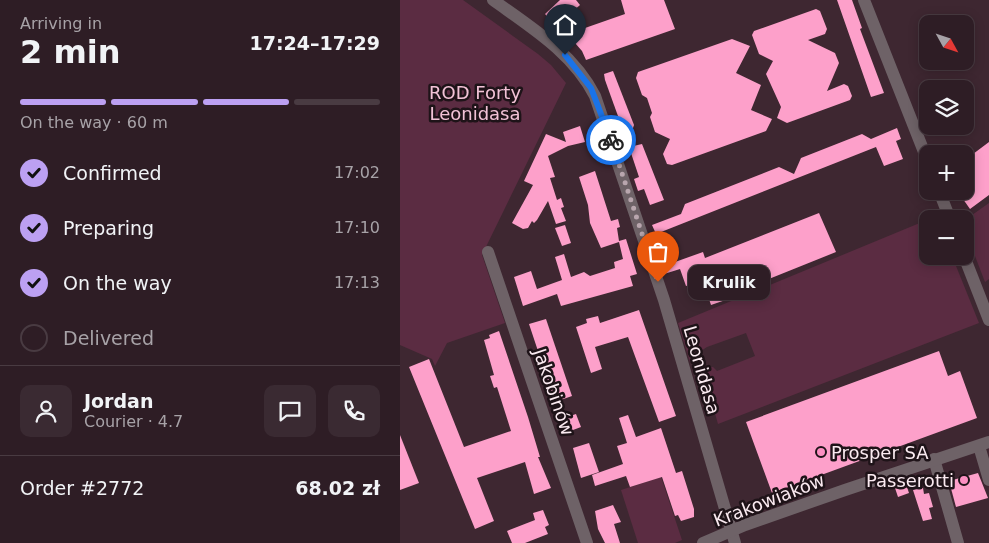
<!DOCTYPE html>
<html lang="en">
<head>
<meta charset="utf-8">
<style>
  body { margin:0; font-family:"DejaVu Sans",sans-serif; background:#3a2a32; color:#f1f3f6; height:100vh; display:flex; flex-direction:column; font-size:19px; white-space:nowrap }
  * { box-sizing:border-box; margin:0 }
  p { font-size:16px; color:#a7a2a7 }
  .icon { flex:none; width:28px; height:28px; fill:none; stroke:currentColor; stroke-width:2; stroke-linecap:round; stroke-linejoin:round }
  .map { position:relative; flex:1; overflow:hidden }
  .side { display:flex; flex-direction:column; background:#2e1d25; width:400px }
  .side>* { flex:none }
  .needle { width:32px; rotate:130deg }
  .tools { position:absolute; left:519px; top:15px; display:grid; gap:10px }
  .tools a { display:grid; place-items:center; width:55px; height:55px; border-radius:10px; background:#2e1d25; box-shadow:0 2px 12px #0003,0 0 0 1px #493b42; font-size:25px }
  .pin { position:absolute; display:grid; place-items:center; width:42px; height:42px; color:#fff; margin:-51px -21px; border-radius:50% 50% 50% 0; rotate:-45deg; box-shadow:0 0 5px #0007 }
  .pin .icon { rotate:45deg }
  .courier { position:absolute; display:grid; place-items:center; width:50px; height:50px; margin:-25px; border:4px solid #1a73e8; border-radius:50%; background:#fff; color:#222; box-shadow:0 1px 6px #0007 }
  .bubble { position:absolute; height:35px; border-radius:10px; background:#2e1d25; box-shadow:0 2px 12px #0003,0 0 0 1px #493b42; font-size:16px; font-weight:600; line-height:35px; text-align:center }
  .overview em { font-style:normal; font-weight:600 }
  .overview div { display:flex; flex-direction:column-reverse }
  .overview { display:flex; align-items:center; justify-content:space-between; height:85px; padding:0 20px }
  h1 { font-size:32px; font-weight:600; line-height:38px }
  .bar { display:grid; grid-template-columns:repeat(4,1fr); gap:8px 5px; align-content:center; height:60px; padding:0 20px }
  .bar i { height:6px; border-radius:4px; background:#493b42 }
  .bar .active { background:#bca0f2 }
  .bar p { grid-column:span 4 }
  .line { display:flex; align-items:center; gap:12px; padding:0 20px; border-top:1px solid #493b42 }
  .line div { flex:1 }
  .round { display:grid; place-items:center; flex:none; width:52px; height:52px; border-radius:10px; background:#3a2a32 }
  ol { padding:0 20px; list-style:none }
  li { display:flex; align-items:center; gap:15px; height:55px }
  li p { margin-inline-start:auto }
  li .icon { padding:5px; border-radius:50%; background:#bca0f2; color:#111; stroke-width:4 }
  li:last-child { color:#a7a2a7 }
  li i { width:28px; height:28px; border:2px solid #493b42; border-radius:50% }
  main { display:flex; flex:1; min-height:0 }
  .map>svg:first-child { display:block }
  .green { fill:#5b2c42 }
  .building { fill:#fda0ca }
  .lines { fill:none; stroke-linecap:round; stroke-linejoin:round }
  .minor { stroke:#6e6267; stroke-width:12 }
  .done { stroke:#b9a6ae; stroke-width:5; stroke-dasharray:0 9 }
  .route { stroke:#1a73e8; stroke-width:6 }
  .poi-dot { fill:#fc8fc2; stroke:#1e1318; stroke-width:2 }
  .labels { text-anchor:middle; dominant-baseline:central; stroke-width:5; stroke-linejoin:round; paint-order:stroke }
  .park-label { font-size:18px; fill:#f2c2d6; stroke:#1e1318 }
  .street-label { font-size:18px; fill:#fbebf1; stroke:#1e1318 }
  .poi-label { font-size:18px; fill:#fbebf1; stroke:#1e1318; text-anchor:start }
</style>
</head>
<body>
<main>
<section class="side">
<div class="overview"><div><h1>2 min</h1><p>Arriving in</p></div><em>17:24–17:29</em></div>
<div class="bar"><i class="active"></i><i class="active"></i><i class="active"></i><i></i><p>On the way · 60 m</p></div>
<ol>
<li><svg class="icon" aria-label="check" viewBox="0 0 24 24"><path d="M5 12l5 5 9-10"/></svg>Confirmed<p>17:02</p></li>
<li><svg class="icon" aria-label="check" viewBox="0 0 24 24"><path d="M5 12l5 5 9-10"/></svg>Preparing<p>17:10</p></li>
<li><svg class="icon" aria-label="check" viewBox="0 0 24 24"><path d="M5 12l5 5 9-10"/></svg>On the way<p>17:13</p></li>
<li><i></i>Delivered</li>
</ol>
<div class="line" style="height:90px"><a class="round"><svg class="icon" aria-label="person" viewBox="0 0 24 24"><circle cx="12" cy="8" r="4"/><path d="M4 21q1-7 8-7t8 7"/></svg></a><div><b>Jordan</b><p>Courier · 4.7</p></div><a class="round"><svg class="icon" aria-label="chat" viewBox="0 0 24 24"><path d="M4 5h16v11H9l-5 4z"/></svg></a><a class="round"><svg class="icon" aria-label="phone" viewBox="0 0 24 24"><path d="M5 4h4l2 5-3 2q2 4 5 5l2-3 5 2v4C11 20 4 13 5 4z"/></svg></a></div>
<div class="line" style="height:65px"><div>Order #2772</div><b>68.02 zł</b></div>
</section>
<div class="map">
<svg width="589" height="543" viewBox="0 0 589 543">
  <rect width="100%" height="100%" fill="#3e2731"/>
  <g class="green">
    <path d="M0,0H63L138,54L151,65L166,83L82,255L105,323L47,343L35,366L32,359L0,345Z"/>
    <path d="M589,203V279L585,282L565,230V220Z"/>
    <path d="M527,220L528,256H552L579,323L318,424L302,368L313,367L317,371L355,356L346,333L307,347L301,351L299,359L290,362L278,323Z"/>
    <path d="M261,477L282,540L275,543H238L221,490Z"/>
  </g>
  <g class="building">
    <path d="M160,0H176L180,5L156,26L145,14Z"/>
    <path d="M221,0H264L275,29L186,60L182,51L175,43L185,28L225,14Z"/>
    <path d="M437,0H452L462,28L460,29L484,93L471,97Z"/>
    <path d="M416,9L420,11L427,29L425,34L408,40L435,53L439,63L427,91L444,84L448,86L452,96L450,100L387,123L377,118L381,107L366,74L373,61L359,54L352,35L354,31Z"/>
    <path d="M332,39L350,46L336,73L361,85L351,110L372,119L366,131L272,165L267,164L263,154L270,139L255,132L250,117L252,113L247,98L242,95L236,78L238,72Z"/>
    <path d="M213,71L234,125L233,128L227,130H223L205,80L204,74Z"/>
    <path d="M180,126L185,142L168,146L148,156L155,177L150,178L157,200L161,198L164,207L161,208L166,221L156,224L148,201L137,220L134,223L132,221L128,228L123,229L112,223L133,185L124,181L146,134L166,142L163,132Z"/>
    <path d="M497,128L501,139L496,141L503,159L484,166L476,147L256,234L252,225L281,214L285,204L379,167L394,174L401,158L462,134L471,139Z"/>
    <path d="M589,142V195L570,209L558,192L565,191V160Z"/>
    <path d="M242,144L264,200L250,205L244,189L238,191L234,179L239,177L229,147Z"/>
    <path d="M195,171L211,221L218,219L220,227L217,228L219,241L226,239L237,274L230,276L233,286L161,306L157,294L123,306L114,277L131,271L137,289L162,280L155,257L164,254L171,277L184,272L190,276L215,268L214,262L223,259L219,242L201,248L190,223L188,205L179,177Z"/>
    <path d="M419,213L436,252L354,285L356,289L346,293L311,305L303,281L286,286L280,269L264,274L261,267L303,252L305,258Z"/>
    <path d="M165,225L171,243L162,246L155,228Z"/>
    <path d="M239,310L276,416L259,422L228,337L195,347L202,369L191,373L176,327L187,323L186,319L198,316L200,323Z"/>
    <path d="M146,319L172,396L155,402L129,324Z"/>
    <path d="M99,331L128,417L140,457H138L151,488L134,494L125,462L77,478L94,521L75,529L9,367L29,359L64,447L111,431L97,387L94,388L90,376L94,375L84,340L90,338L89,335Z"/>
    <path d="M539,351L548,376L560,371L577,418L372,493L346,422Z"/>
    <path d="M176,414L181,427L165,433L161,419Z"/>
    <path d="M228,415L236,437L261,428L276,473L282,471L294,509V517L281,521L278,515L275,516L262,477L230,487L226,476L195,486L192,475L223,464L217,446L227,443L219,418Z"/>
    <path d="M0,435L19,483L0,490Z"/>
    <path d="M189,443L199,472L181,478L173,448Z"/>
    <path d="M578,473L588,498L556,507L549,481Z"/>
    <path d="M506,484L509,493L498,497L495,488Z"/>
    <path d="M523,488L524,494L529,493L533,507L529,508L532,519L523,521L513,490Z"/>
    <path d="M213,505L221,522L214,524L220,543H205L198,529L195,511Z"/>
    <path d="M143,510L149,525L145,527L148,534L125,543H112L107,531L135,520L133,513Z"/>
  </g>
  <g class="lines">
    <g class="minor">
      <path d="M93,0C132,28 173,53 195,96L264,300L335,543"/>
      <path d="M464,0L528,162"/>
      <path d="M539,191L550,219"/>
      <path d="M88,252L187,543"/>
      <path d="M564,256L589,320"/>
      <path d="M579,446L589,480"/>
      <path d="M534,459L558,543"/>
      <path d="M303,543L345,525L445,490L589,442"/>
    </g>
  </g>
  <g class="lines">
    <path class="done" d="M211,140L258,282"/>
    <path class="route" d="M165,55L191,88L211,140"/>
  </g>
  <g class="poi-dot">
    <circle cx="421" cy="452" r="5"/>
    <circle cx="564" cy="480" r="5"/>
  </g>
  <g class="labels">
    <g class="park-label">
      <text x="75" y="92">ROD Forty<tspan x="75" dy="21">Leonidasa</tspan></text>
    </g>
    <g class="street-label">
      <text transform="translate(302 370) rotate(74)">Leonidasa</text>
      <text transform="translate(154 392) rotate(71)">Jakobinów</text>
      <text transform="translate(369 500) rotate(-21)">Krakowiaków</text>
    </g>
    <g class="poi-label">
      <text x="431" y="452">Prosper SA</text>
      <text x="554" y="480" text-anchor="end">Passerotti</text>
    </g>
  </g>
</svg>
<div class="tools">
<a><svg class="needle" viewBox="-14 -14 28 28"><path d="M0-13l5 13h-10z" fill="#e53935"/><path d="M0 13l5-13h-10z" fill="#a7a2a7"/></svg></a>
<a><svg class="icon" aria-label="layers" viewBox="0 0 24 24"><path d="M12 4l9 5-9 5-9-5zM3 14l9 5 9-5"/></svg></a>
<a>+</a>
<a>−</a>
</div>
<div class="pin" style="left:258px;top:282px;background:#ea580c"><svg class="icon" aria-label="bag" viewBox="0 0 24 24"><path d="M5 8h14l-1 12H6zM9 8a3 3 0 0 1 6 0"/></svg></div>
<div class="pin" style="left:165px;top:55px;background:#1f2937"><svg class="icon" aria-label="home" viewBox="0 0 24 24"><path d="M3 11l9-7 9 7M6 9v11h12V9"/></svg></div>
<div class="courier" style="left:211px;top:140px"><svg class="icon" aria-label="bike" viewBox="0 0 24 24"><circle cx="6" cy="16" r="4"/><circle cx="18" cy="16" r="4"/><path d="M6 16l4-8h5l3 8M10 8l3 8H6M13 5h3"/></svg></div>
<div class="bubble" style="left:288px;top:265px;width:82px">Krulik</div>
</div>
</main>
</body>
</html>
